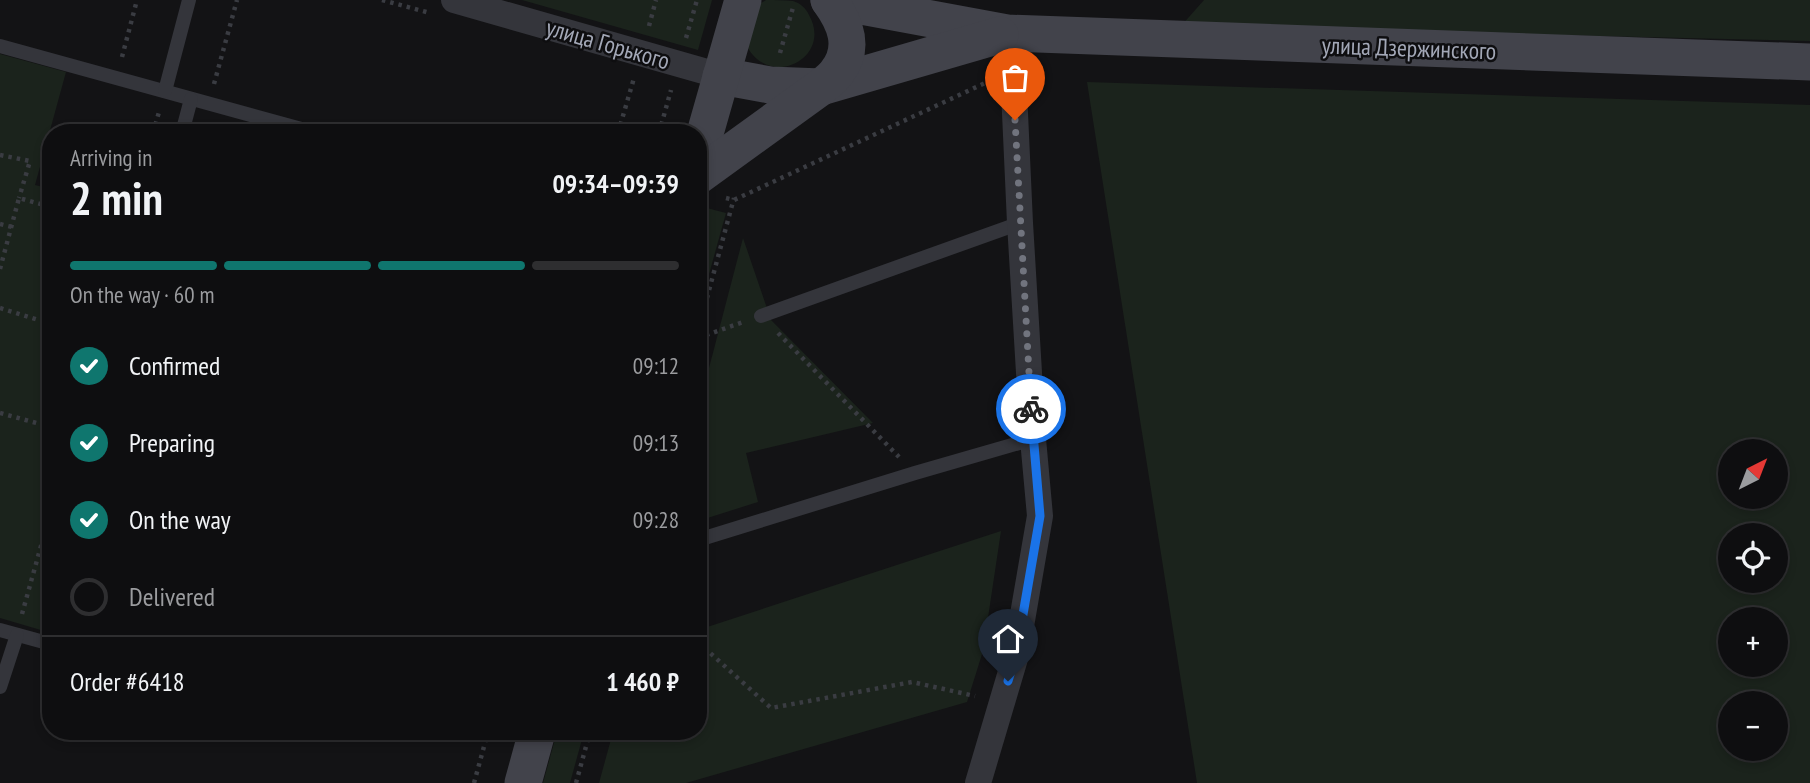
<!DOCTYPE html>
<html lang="en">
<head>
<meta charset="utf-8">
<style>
  body { margin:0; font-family:"PT Sans Narrow",sans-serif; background:#1c1c1e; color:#f1f3f6; height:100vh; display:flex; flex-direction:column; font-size:26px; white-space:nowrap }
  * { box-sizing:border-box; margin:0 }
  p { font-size:23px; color:#9b9c9f }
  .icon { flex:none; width:38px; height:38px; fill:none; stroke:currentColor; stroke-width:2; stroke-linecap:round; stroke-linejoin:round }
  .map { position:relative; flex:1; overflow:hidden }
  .drawer { position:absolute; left:42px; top:124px; width:665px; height:616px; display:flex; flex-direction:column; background:#0e0e10; border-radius:28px; box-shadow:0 4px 10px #0003,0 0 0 2px #2e2e30 }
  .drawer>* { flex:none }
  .needle { width:46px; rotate:42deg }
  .buttons { position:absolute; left:1718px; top:439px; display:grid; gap:14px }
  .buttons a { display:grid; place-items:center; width:70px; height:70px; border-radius:50%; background:#0e0e10; box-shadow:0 4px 10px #0003,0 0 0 2px #2e2e30; font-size:35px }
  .pin { position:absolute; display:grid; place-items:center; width:60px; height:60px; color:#fff; margin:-72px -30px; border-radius:50% 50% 50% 0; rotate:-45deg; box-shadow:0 0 7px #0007 }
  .pin .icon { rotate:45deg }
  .courier { position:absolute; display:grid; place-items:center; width:70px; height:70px; margin:-35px; border:5px solid #1a73e8; border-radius:50%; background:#fff; color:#222; box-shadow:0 2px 9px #0007 }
  .head em { font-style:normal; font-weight:700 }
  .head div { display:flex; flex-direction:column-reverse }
  .head { display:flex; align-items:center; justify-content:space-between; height:119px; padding:0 28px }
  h1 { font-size:46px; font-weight:700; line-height:52px }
  .bar { display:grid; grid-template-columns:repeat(4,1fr); gap:10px 7px; align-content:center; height:84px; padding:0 28px }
  .bar i { height:9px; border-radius:5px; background:#2e2e30 }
  .bar .on { background:#0f766e }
  .bar p { grid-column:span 4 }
  .line { display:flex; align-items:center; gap:18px; padding:0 28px; border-top:2px solid #2e2e30 }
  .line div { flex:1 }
  ol { padding:0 28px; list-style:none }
  li { display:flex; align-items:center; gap:21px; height:77px }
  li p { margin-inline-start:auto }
  li .icon { padding:7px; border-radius:50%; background:#0f766e; color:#fff; stroke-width:4 }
  li:last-child { color:#9b9c9f }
  li i { width:38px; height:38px; border:4px solid #2e2e30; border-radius:50% }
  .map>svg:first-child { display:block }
  .green { fill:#1b231c; fill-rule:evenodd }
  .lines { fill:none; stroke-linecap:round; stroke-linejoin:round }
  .path { stroke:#3a3c42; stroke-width:4.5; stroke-dasharray:3.5 5; stroke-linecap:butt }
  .lane { stroke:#34353b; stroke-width:14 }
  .street { stroke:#34353b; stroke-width:26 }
  .secondary { stroke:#42434b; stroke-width:37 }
  .done { stroke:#71747e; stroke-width:7; stroke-dasharray:0 12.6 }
  .route { stroke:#1a73e8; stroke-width:9 }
  .labels { text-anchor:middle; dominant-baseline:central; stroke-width:5; stroke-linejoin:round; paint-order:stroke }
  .street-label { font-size:24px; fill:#a3a8b7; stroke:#0e0e10 }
</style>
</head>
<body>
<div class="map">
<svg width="1810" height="783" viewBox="0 0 1810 783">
  <rect width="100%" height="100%" fill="#131315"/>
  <g class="green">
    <path d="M522,0H712L698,50Z"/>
    <path d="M766,0C775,0 785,0 793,1C800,3 806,8 809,15C834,59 766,92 745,42L758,5Z"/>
    <path d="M1204,0H1810V41L1181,26Z"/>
    <path d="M0,54L66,72L35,185L51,189V633L0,618Z"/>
    <path d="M1087,82L1810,105V783H1197ZM1731,452H1776V497H1731ZM1731,536H1776V581H1731ZM1731,620H1776V665H1731ZM1731,704H1776V749H1731Z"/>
    <path d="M703,207L726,213L698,314V225Z"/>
    <path d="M743,238L771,320L873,423L746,453L758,502L698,521V410Z"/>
    <path d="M1001,531L983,651L967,702L686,783H599L613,732H698V630Z"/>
    <path d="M557,732H584L570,783H543Z"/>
  </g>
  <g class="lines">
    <g class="path">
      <path d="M382,0L430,13"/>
      <path d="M649,26L656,0"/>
      <path d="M686,38L697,0"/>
      <path d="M780,53L794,4"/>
      <path d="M122,57L137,0"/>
      <path d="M214,84L237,0"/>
      <path d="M153,133L159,112"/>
      <path d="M618,133L634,78"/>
      <path d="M659,133L671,90"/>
      <path d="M0,155L30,161L19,198"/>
      <path d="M726,198L734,200L985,83"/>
      <path d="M0,224L12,227"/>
      <path d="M0,269L19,198L51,207"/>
      <path d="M0,308L51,324"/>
      <path d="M698,331L734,198"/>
      <path d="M778,333L899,457"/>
      <path d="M698,338L743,322"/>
      <path d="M0,413L51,427"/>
      <path d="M22,614L51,510"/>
      <path d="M698,642L771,708L912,682L975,696"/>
      <path d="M474,783L488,732"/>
      <path d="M576,783L590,732"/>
    </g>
    <g class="lane">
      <path d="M0,46L316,133"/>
      <path d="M165,91L189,0"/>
      <path d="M182,133L191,99"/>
      <path d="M761,316L1020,223"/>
      <path d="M698,540L915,473L1033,439"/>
      <path d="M0,630L51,644"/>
      <path d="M0,687L17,635"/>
    </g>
    <g class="street">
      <path d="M454,0L721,76"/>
      <path d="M978,783L1016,655L1040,516L1033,439L1020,223L1013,69L1007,33"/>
    </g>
    <g class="secondary">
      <path d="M829,0L1007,33L1810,62"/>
      <path d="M721,76L770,85L821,87L1000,35"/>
      <path d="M698,158L743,0"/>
      <path d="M698,176L821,87C826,83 833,78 837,72C856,47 845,22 829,0"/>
      <path d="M523,783L537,732"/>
    </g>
  </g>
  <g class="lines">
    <path class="done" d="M1015,120L1031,409"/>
    <path class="route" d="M1008,681L1016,655L1040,516L1031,409"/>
  </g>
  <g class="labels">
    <g class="street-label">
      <text transform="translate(608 44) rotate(16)">улица Горького</text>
      <text transform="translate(1409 48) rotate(2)">улица Дзержинского</text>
    </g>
  </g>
</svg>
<div class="buttons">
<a><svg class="needle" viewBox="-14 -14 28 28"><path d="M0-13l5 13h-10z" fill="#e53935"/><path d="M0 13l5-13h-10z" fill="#9b9c9f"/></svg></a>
<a><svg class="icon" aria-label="locate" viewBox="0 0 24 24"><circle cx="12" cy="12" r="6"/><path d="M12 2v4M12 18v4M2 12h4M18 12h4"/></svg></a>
<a>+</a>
<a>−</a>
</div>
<div class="pin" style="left:1015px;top:120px;background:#ea580c"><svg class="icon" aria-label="bag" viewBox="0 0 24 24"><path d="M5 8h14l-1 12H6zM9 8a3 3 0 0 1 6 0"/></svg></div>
<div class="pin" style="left:1008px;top:681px;background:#1f2937"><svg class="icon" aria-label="home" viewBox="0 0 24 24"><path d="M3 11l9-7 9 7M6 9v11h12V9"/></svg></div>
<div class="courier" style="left:1031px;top:409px"><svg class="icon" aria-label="bike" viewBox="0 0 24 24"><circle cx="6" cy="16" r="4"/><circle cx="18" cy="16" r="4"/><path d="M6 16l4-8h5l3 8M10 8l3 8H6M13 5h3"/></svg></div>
<section class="drawer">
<div class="head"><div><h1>2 min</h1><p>Arriving in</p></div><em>09:34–09:39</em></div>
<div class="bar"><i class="on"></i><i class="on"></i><i class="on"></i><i></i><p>On the way · 60 m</p></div>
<ol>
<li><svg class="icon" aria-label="check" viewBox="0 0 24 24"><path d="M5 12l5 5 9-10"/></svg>Confirmed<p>09:12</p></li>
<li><svg class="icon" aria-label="check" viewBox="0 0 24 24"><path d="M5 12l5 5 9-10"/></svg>Preparing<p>09:13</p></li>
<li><svg class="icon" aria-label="check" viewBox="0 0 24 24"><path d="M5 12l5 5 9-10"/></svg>On the way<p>09:28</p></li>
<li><i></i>Delivered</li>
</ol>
<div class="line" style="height:91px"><div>Order #6418</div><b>1 460 ₽</b></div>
</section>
</div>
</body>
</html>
